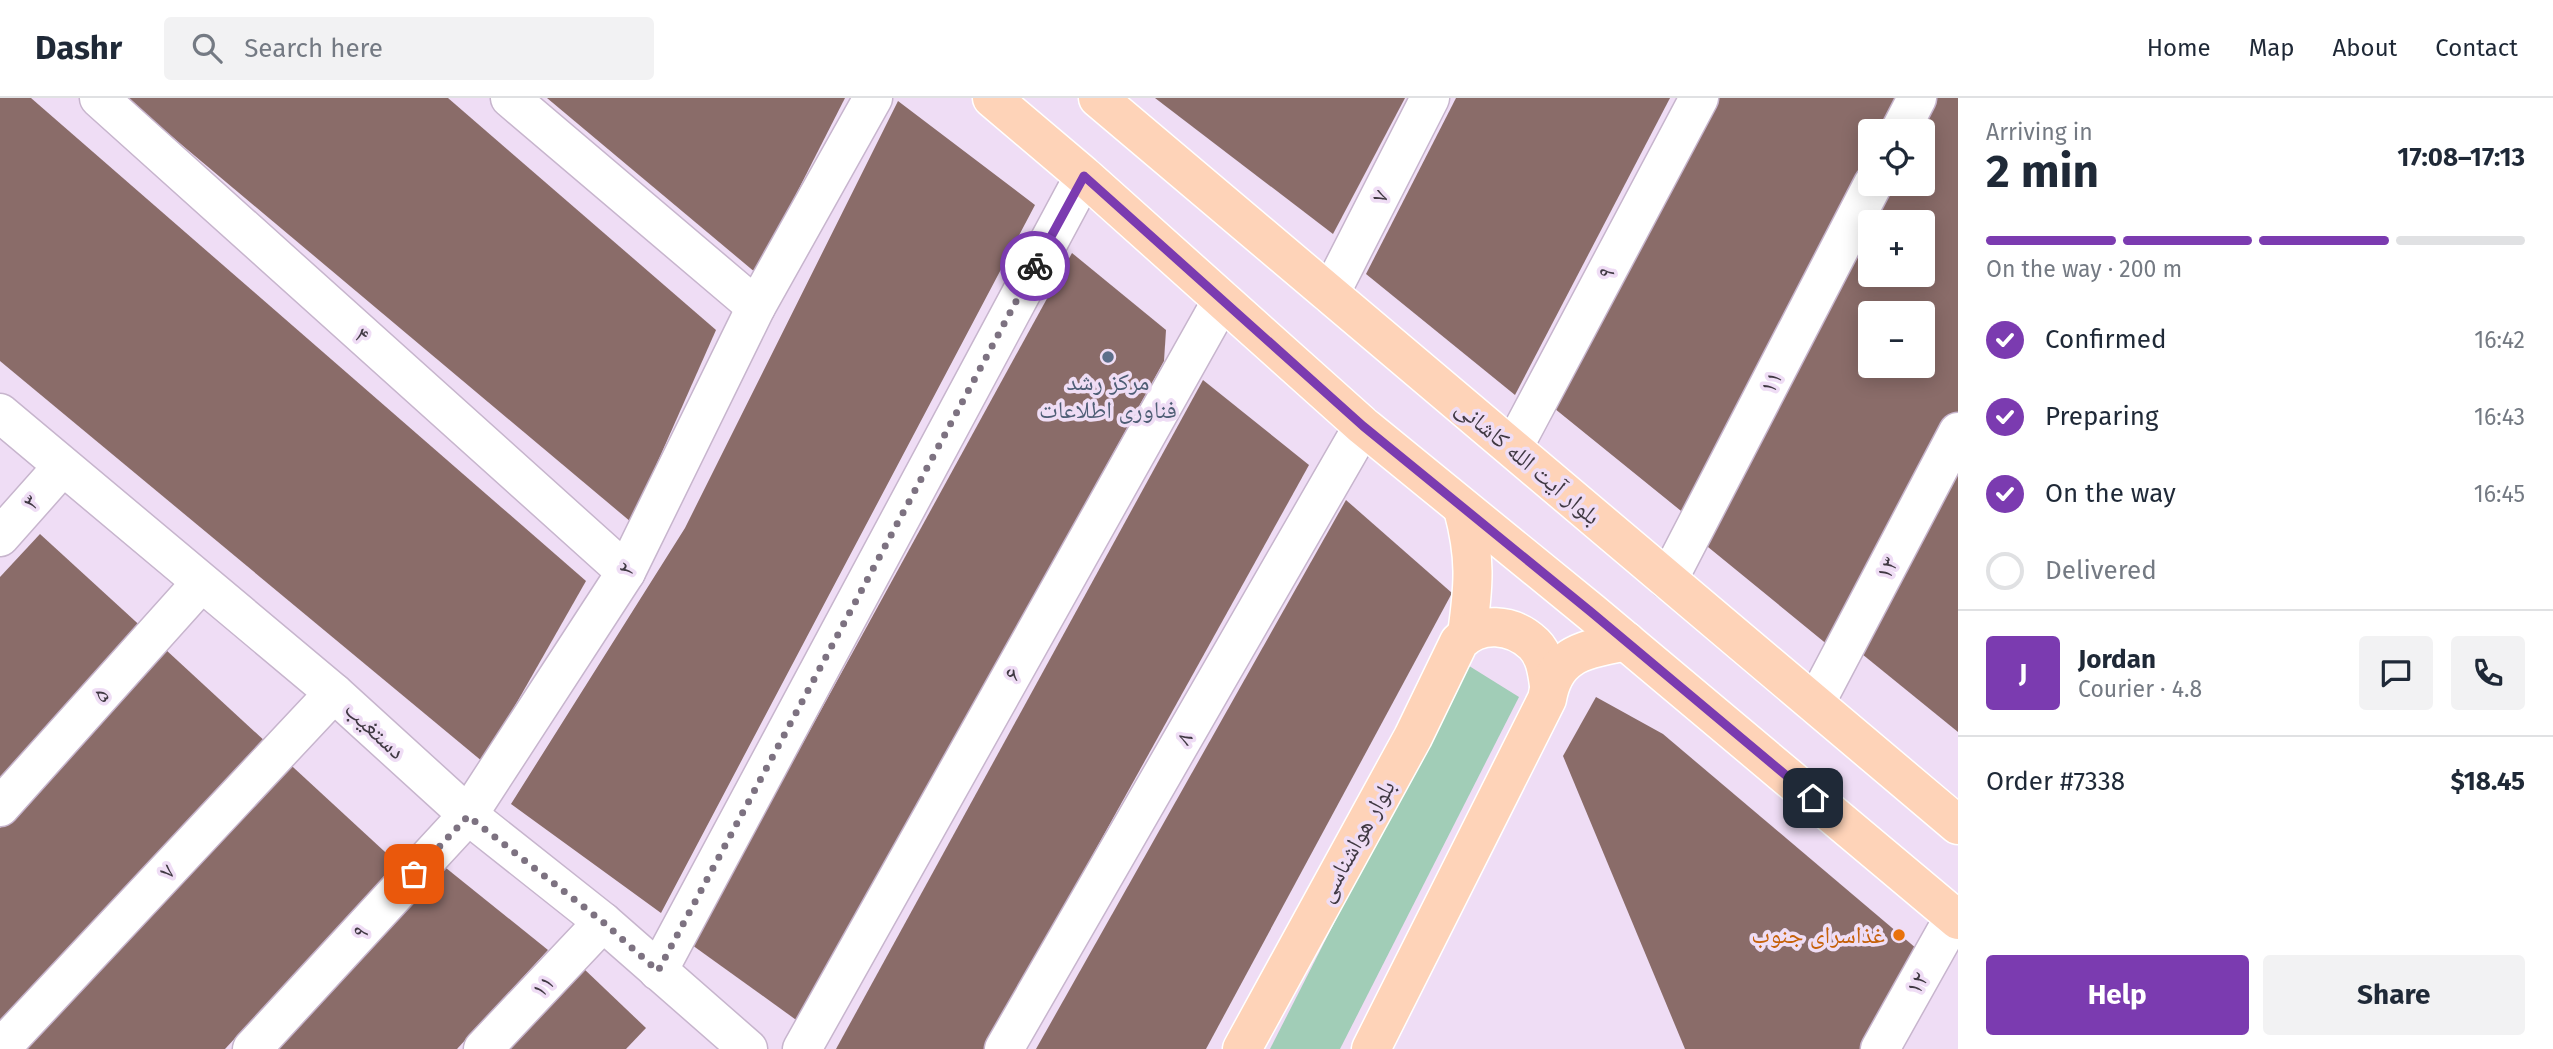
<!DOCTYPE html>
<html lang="en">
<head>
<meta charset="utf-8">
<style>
  body { margin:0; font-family:"Fira Sans","Noto Naskh Arabic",sans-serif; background:#f2f2f3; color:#1f2937; height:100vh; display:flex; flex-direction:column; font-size:26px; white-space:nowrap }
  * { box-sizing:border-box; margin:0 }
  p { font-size:23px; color:#747a83 }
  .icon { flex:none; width:38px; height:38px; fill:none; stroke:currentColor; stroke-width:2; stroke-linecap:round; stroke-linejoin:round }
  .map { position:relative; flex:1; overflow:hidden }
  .drawer { display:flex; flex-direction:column; background:#fff; width:595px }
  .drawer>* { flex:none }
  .buttons { position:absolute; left:1858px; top:21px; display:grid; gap:14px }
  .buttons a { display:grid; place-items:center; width:77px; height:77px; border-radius:7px; background:#fff; box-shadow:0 4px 18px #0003; font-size:35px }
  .pin { position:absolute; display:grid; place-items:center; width:60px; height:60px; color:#fff; margin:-30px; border-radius:14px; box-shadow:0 4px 10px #0006 }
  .courier { position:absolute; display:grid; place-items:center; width:70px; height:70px; margin:-35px; border:5px solid #7b3bb0; border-radius:50%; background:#fff; color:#222; box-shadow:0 2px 9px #0007 }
  .headline em { font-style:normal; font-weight:700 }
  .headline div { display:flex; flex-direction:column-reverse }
  .headline { display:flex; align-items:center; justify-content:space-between; height:119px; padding:0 28px }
  h1 { font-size:46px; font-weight:700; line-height:52px }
  .bar { display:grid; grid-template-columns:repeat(4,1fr); gap:10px 7px; align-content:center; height:84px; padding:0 28px }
  .bar i { height:9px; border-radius:5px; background:#e0e1e3 }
  .bar .on { background:#7b3bb0 }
  .bar p { grid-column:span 4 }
  .line { display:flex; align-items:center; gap:18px; padding:0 28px; border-top:2px solid #e0e1e3 }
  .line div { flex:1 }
  .round { display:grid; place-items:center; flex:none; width:74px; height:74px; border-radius:7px; background:#f2f2f3 }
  ol { padding:0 28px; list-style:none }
  li { display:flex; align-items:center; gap:21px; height:77px }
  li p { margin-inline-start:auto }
  li .icon { padding:7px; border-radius:50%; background:#7b3bb0; color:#fff; stroke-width:4 }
  li:last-child { color:#747a83 }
  li i { width:38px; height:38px; border:4px solid #e0e1e3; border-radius:50% }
  .button { display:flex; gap:14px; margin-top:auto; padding:14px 28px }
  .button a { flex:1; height:80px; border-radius:7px; background:#7b3bb0; color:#fff; font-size:28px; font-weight:700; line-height:80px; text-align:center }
  .button a+a { background:#f2f2f3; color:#1f2937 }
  header { display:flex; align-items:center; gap:42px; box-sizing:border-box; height:98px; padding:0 35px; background:#fff; border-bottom:2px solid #e0e1e3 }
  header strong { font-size:33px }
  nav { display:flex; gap:38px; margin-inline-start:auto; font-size:24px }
  .search { width:490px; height:63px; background:#f2f2f3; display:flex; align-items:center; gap:18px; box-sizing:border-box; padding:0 24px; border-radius:7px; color:#747a83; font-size:26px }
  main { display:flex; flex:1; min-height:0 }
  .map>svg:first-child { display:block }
  .green { fill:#a1cdb7 }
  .building { fill:#8a6c69; fill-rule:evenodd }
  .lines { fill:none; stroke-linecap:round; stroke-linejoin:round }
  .minor-casing { stroke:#c7b5cd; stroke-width:41 }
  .major-casing { stroke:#fff; stroke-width:41 }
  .minor { stroke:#fff; stroke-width:38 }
  .major { stroke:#fed3b8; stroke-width:38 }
  .done { stroke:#7d7281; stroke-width:7; stroke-dasharray:0 12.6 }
  .route { stroke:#7b3bb0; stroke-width:9 }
  .service-dot { fill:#5c6f8a; stroke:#efddf5; stroke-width:2.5 }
  .food-dot { fill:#e8710a; stroke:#efddf5; stroke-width:2.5 }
  .labels { text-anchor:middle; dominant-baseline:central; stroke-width:7; stroke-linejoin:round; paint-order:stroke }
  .street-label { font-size:24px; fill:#403943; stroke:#efddf5 }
  .service-label { font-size:24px; fill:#4e5e75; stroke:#efddf5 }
  .food-label { font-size:24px; fill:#c56008; stroke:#efddf5; text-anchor:end }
</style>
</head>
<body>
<header>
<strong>Dashr</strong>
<div class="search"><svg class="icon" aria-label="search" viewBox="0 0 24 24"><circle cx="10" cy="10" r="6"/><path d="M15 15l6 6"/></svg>Search here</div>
<nav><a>Home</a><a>Map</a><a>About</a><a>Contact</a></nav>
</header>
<main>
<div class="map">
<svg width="1958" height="951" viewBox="0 0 1958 951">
  <rect width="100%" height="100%" fill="#efddf5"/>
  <path class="green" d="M1466,566L1519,599L1340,951H1270Z"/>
  <g class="building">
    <path d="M0,0H31L586,483L483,664L0,263Z"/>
    <path d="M126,0H448L716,232L631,424Z"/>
    <path d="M547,0H845L756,175Z"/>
    <path d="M1155,0H1405L1333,136Z"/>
    <path d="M1456,0H1670L1515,297L1366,176Z"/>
    <path d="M1698,0H1958V315L1834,552L1686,431L1691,421L1544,302ZM1871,33H1923V86H1871ZM1871,124H1923V177H1871ZM1871,215H1923V268H1871Z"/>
    <path d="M898,3L1035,107L661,815L511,706L685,430Z"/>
    <path d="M1072,155L1166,232L1164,263L799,924L692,847Z"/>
    <path d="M1203,282L1309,367L985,951H836Z"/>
    <path d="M1958,368V634L1862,556Z"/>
    <path d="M1346,402L1452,495L1206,951H1036Z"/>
    <path d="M40,436L158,544L0,715V479Z"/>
    <path d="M165,551L397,765L225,951H0V730Z"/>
    <path d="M1596,599L1663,636L1917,851L1865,951H1685L1563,658Z"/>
    <path d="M446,770L548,852L457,951H277Z"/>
    <path d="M582,869L646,930L626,951H505Z"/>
  </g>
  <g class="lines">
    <g class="minor-casing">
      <g id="minor">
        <path d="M99,0L626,474"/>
        <path d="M510,0L756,209"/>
        <path d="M1900,33L1917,0"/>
        <path d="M1330,196L1430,0"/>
        <path d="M0,315L334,595L468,717L603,824L748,951"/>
        <path d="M1513,350L1699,0"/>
        <path d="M0,439L62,369"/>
        <path d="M1668,482L1873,86"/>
        <path d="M1815,606L1958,334"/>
        <path d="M0,709L201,485"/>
        <path d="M658,873L1084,78"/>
        <path d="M0,951L334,595"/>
        <path d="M252,951L468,717L626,474L756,209L873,0"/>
        <path d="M483,951L603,824"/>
        <path d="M802,951L1222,202"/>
        <path d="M1004,951L1363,328"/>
        <path d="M1880,951L1954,819"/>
      </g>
    </g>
    <g class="major-casing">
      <g id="major">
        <path d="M992,0L1084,78L1363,328L1591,514L1958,822"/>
        <path d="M1098,0L1958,727"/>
        <path d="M1463,411C1476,459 1474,487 1467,536"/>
        <path d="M1242,951L1413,639L1459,544C1479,523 1512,525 1534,546C1545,557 1547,573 1549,587"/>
        <path d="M1371,951L1547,601C1555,554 1586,552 1626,543"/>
      </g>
    </g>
    <use href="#minor" class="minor"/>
    <use href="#major" class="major"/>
  </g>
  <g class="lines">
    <path class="done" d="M414,776L468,718L603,824L658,873L1035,168"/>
    <path class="route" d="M1035,168L1084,78L1363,328L1591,514L1813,700"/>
  </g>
  <circle class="service-dot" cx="1108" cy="259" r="7"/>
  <circle class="food-dot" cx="1899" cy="837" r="7"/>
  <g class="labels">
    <g class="street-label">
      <text transform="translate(1380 98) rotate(-63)">۷</text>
      <text transform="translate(1606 175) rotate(-62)">۹</text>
      <text transform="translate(362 237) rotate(42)">۴</text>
      <text transform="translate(1771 284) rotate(-63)">۱۱</text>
      <text transform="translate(1528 364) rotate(40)">بلوار آیت الله کاشانی</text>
      <text transform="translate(31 404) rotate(-48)">۳</text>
      <text transform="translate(1887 470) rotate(-62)">۱۳</text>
      <text transform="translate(626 471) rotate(-61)">۲</text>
      <text transform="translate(1012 576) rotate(-61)">۶</text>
      <text transform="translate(101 597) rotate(-48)">۵</text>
      <text transform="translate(375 632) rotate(43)">دستغیب</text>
      <text transform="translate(1184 640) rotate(-60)">۸</text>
      <text transform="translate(1356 743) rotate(-61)">بلوار هواشناسی</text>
      <text transform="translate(167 773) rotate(-47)">۷</text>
      <text transform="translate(360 834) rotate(-47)">۹</text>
      <text transform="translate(1917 885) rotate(-61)">۱۲</text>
      <text transform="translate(543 888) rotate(-47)">۱۱</text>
    </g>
    <g class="service-label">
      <text x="1108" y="284">مرکز رشد<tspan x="1108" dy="28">فناوری اطلاعات</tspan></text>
    </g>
    <g class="food-label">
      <text x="1885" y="837">غذاسرای جنوب</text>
    </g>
  </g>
</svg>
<div class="buttons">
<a><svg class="icon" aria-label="locate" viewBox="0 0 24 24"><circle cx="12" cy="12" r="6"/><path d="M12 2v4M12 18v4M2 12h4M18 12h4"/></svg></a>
<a>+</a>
<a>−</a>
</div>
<div class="pin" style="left:414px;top:776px;background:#ea580c"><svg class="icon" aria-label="bag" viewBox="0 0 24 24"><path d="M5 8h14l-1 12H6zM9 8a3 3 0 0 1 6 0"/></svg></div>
<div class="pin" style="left:1813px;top:700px;background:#1f2937"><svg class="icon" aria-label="home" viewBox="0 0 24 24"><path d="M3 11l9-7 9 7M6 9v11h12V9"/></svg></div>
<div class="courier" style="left:1035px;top:168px"><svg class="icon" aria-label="bike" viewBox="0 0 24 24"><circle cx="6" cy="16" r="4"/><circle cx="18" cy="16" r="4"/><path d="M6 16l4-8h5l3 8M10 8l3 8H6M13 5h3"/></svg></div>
</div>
<section class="drawer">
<div class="headline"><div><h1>2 min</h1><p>Arriving in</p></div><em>17:08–17:13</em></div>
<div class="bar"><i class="on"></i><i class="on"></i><i class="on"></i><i></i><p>On the way · 200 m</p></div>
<ol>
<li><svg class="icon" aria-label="check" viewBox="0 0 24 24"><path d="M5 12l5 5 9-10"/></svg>Confirmed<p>16:42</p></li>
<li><svg class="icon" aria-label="check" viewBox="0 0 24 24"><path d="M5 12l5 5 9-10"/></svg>Preparing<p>16:43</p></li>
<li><svg class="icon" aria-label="check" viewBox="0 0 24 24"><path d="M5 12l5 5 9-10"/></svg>On the way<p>16:45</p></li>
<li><i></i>Delivered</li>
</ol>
<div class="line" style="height:126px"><b class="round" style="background:#7b3bb0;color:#fff">J</b><div><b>Jordan</b><p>Courier · 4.8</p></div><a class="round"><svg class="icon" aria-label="chat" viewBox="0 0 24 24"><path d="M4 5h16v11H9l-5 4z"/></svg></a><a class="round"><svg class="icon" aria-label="phone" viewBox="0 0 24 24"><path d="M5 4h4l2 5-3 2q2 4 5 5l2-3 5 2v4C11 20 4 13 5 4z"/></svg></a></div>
<div class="line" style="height:91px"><div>Order #7338</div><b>$18.45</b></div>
<div class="button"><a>Help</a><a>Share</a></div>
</section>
</main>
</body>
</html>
